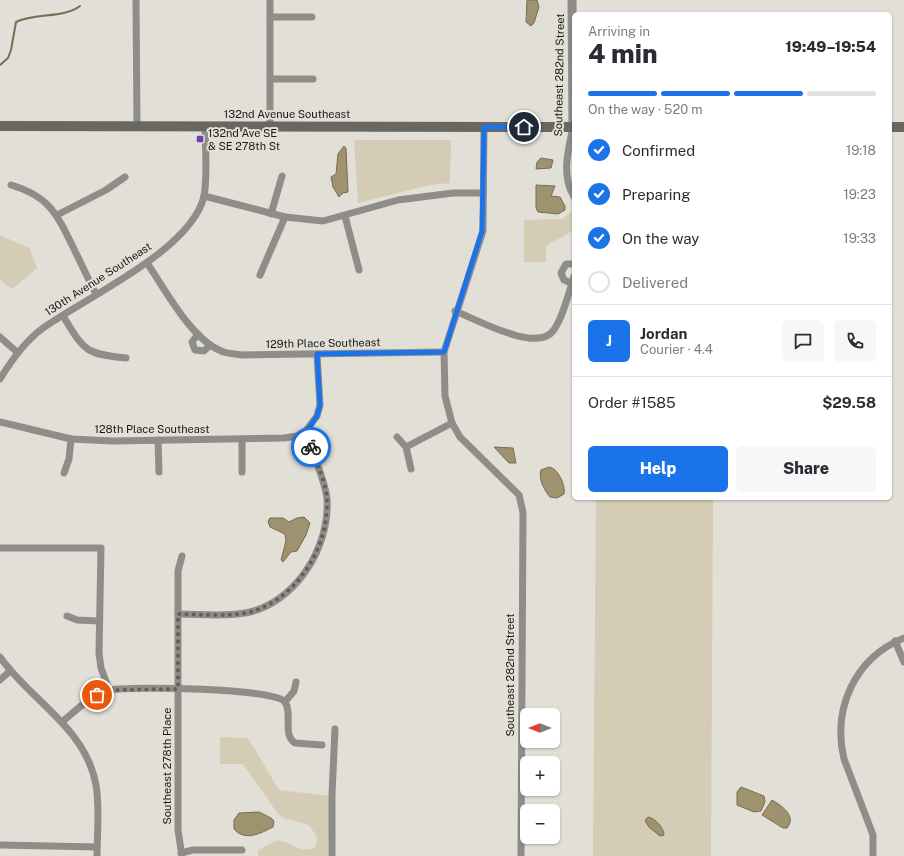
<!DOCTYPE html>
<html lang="en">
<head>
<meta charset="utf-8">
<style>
  body { margin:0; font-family:"Public Sans",sans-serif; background:#f7f7f7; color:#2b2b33; height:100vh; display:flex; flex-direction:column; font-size:15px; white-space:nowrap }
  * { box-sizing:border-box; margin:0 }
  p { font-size:13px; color:#7c7c81 }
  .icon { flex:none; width:22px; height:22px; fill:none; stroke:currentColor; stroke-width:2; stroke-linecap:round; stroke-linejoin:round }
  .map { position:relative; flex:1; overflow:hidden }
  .drawer { position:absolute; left:572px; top:12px; width:320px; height:488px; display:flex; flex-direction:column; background:#fff; border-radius:6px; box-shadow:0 1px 3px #0004 }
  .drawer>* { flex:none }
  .needle { width:26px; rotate:270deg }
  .tools { position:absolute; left:520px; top:708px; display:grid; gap:8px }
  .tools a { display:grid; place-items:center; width:40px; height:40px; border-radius:6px; background:#fff; box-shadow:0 1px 3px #0004; font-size:20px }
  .pin { position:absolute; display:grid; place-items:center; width:34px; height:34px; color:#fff; margin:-17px; border:2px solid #fff; border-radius:50%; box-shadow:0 1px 4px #0007 }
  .courier { position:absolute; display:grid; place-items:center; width:40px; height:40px; margin:-20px; border:3px solid #1a73e8; border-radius:50%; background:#fff; color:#222; box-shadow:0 1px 5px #0007 }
  .head em { font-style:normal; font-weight:800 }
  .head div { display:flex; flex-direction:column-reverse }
  .head { display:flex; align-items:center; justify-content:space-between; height:68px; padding:0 16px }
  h1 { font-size:26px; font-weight:800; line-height:30px }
  .bar { display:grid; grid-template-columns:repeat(4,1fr); gap:6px 4px; align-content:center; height:48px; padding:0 16px }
  .bar i { height:5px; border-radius:3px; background:#e1e1e2 }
  .bar .on { background:#1a73e8 }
  .bar p { grid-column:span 4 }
  .line { display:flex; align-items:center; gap:10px; padding:0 16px; border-top:1px solid #e1e1e2 }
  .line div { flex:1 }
  .round { display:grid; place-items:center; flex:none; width:42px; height:42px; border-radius:6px; background:#f7f7f7 }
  ol { padding:0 16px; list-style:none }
  li { display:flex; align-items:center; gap:12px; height:44px }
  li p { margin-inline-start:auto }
  li .icon { padding:4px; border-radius:50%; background:#1a73e8; color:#fff; stroke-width:4 }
  li:last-child { color:#7c7c81 }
  li i { width:22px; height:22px; border:2px solid #e1e1e2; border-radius:50% }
  .primary-button { display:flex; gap:8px; margin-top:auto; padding:8px 16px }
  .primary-button a { flex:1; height:46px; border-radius:6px; background:#1a73e8; color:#fff; font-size:16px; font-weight:800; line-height:46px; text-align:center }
  .primary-button a+a { background:#f7f7f7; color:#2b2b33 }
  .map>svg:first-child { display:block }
  .green { fill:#d4ccb4 }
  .water { fill:#9f926e; stroke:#776d53 }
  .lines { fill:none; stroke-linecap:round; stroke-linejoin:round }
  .stream { stroke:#776d53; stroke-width:2 }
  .minor { stroke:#8f8d8a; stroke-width:7 }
  .tertiary { stroke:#8f8d8a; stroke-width:9 }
  .secondary { stroke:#686762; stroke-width:10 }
  .done { stroke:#5f5e59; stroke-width:4; stroke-dasharray:0 7.2 }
  .route { stroke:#1a73e8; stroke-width:5 }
  .poi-dot { fill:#733db4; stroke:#e1dfd6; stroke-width:1.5 }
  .labels { text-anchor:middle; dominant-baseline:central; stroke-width:4; stroke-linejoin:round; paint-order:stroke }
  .street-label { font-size:11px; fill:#191815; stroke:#e1dfd6 }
  .poi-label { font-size:11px; fill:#191815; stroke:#e1dfd6; text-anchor:start }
</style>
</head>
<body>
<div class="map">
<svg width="904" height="856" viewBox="0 0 904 856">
  <rect width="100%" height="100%" fill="#e1dfd6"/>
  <g class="green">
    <path d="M354,140H451L450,183L430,185L358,203Z"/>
    <path d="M573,210L574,230L546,246V262H524V220L563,219Z"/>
    <path d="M0,235L29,248L37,268L12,289L0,280Z"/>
    <path d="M596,498H713L711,856H593Z"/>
    <path d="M220,737L248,738L279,790L330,796L328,856H258V850C264,847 270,843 276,841C293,838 295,856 316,847L317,837L309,825L284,818L278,814L243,764H220Z"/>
  </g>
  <g class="water">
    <path d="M527,0H537L539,7L534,23L531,26L526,22Z"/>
    <path d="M344,146L346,148L348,192L343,193L339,197L333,187L331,177L336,174L338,154Z"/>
    <path d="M541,158L553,160L551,168L536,169L537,162Z"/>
    <path d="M536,185L555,186L551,196L560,197L565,206V210L558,214L538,212L536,208Z"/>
    <path d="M494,447L513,448L516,463H509Z"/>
    <path d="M549,467C558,468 566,486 564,494L557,498L550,497C544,490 538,478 541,470Z"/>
    <path d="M304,517L310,523L306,535L297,551L291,552L283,562L281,560L286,541L285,534L270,527L268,521L270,518H283L289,522L297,518Z"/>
    <path d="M741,787L764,796L765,802L761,811L754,812L737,805V792Z"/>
    <path d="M772,800C782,806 797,816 787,828H783L762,815Z"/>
    <path d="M259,812L271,818L274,821L273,827C261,833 245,842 234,829V820L239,813Z"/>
    <path d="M648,817C655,818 664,828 664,835L660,836L649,827L645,821Z"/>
  </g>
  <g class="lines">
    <path class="stream" d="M0,65L8,58L11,50L16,22C34,13 65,18 80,6"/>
    <g class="minor">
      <path d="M136,0L137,125"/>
      <path d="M270,17H312"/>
      <path d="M270,79H313"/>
      <path d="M270,126V0"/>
      <path d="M484,127L483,231L444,352L445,396L452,423L460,437L519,495L523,512L521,856"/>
      <path d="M573,127C568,151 561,175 574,197"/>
      <path d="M11,185C49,196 57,214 73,247C81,263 88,279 96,294"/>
      <path d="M204,196L285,217L323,221L398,200L453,193H483"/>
      <path d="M271,214L282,176"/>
      <path d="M57,215L106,190L125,177"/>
      <path d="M345,216L359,270"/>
      <path d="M147,263C165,289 190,337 219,350C226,354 235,354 243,355L444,352"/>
      <path d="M260,275L285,217"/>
      <path d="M571,283L564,280L561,273L566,264H574"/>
      <path d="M455,311C476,319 536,353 553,331C563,318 569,292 574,276"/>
      <path d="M63,316C84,350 84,354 126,358"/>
      <path d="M198,334L192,342L195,350L204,351L210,345"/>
      <path d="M0,337L18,353"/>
      <path d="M0,379C11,361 25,341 43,328C86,297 192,250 204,196C208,174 205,148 205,126"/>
      <path d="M0,422L71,439L113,441L284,438L297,436L305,432"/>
      <path d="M397,437L406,447L411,469"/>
      <path d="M242,439V472"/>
      <path d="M158,440L159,472"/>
      <path d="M406,447L452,423"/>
      <path d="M64,473L69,459L71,439"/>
      <path d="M0,548H101L99,653L101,668L109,690"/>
      <path d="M178,614C200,614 224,617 245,613C295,604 330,548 327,499C325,479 312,452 305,432L317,416L320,405L317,354"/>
      <path d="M67,616L77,620L99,621"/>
      <path d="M895,641L904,662"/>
      <path d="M0,657C31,701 86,728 96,785C100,808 97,833 97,856"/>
      <path d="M0,680L10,671"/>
      <path d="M296,682L294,691L285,702C293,714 282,735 295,743L322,745"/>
      <path d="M62,722C76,711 92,693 110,690C132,686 273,688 285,702"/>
      <path d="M0,845L97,847"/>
      <path d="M181,853L193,850H242"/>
      <path d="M182,856L178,830V571L182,556"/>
      <path d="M332,856V794L335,729"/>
      <path d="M873,856V835L870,827L844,759C832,708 855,658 904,638"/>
    </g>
    <path class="tertiary" d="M572,0L573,127"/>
    <g class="secondary">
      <path d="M0,126L574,127"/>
      <path d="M890,127H904"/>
    </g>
  </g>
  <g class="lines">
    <path class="done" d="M97,695L109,690L178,689V614C202,614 231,618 254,611C299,596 329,546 327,499C326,482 316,463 311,447"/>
    <path class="route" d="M311,447L306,432L317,416L320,405L317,354L444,352L482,231L484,127H524"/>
  </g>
  <rect class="poi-dot" x="196" y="135" width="8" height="8" rx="2"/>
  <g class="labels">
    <g class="street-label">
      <text transform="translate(559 75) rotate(-89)">Southeast 282nd Street</text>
      <text x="287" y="114">132nd Avenue Southeast</text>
      <text transform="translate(98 279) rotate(-33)">130th Avenue Southeast</text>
      <text transform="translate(323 343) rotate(-1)">129th Place Southeast</text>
      <text x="152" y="429">128th Place Southeast</text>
      <text transform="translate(510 675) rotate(-90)">Southeast 282nd Street</text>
      <text transform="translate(167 766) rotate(-90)">Southeast 278th Place</text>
    </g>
    <g class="poi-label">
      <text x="208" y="133">132nd Ave SE<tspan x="208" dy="13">&amp; SE 278th St</tspan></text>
    </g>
  </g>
</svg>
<div class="tools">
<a><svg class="needle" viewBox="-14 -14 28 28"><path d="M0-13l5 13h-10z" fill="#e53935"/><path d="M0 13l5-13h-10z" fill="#7c7c81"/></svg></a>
<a>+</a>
<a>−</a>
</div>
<div class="pin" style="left:97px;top:695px;background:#ea580c"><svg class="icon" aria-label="bag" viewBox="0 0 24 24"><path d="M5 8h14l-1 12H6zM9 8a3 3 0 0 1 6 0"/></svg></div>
<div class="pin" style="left:524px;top:127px;background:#1f2937"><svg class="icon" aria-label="home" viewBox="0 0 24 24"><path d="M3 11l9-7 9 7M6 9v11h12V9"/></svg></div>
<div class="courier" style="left:311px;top:447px"><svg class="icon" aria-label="bike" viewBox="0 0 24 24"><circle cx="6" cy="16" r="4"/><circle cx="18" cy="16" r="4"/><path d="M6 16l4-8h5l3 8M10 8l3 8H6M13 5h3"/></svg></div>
<section class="drawer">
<div class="head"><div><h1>4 min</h1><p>Arriving in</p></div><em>19:49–19:54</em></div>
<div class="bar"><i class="on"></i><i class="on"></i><i class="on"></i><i></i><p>On the way · 520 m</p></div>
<ol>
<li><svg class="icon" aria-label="check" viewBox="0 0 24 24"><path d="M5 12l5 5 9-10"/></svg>Confirmed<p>19:18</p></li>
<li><svg class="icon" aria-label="check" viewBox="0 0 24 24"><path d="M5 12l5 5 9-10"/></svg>Preparing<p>19:23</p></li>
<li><svg class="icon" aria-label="check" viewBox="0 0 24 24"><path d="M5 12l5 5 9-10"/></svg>On the way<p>19:33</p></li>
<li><i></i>Delivered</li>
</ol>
<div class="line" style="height:72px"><b class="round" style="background:#1a73e8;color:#fff">J</b><div><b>Jordan</b><p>Courier · 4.4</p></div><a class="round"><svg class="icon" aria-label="chat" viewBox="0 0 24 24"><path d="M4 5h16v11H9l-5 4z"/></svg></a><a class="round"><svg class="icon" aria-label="phone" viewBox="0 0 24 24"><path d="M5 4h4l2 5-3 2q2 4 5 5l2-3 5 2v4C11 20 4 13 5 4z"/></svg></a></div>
<div class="line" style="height:52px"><div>Order #1585</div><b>$29.58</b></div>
<div class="primary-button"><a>Help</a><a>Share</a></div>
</section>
</div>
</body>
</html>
